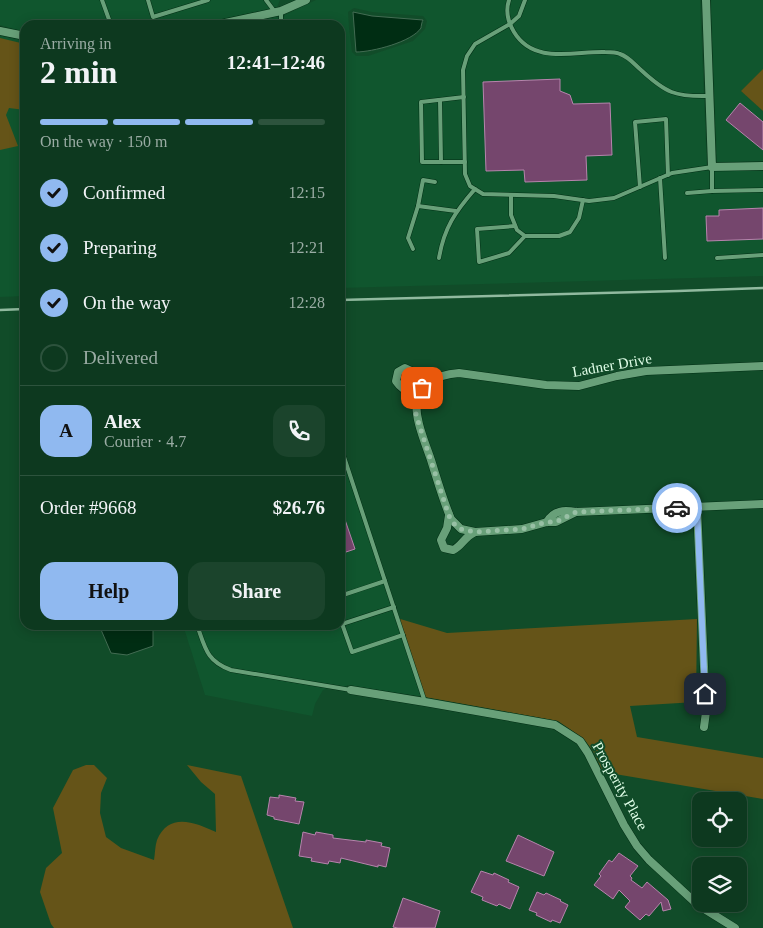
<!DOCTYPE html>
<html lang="en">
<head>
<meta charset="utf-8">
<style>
  body { margin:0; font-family:Georgia,serif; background:#1b442c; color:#f1f3f6; height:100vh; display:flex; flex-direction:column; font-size:19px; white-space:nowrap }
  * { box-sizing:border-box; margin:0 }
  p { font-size:16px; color:#9aaca4 }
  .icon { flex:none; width:28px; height:28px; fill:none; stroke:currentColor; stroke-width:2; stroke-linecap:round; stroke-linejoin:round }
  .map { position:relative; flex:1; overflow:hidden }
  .panel { position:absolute; left:20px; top:20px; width:325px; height:610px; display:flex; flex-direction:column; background:#0d391f; border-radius:15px; box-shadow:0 2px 12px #0003,0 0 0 1px #2d533d }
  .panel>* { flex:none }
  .controls { position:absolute; left:692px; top:792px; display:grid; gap:10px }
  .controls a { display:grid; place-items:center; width:55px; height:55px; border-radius:10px; background:#0d391f; box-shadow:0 2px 12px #0003,0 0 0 1px #2d533d; font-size:25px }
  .pin { position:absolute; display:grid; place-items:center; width:42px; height:42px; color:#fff; margin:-21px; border-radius:10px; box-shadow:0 2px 8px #0006 }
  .courier { position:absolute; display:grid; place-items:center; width:50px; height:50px; margin:-25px; border:4px solid #90b9f0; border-radius:50%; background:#fff; color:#222; box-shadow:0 1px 6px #0007 }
  .summary em { font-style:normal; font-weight:700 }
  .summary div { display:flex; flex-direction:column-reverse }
  .summary { display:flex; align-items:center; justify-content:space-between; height:85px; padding:0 20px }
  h1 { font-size:32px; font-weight:700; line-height:38px }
  .bar { display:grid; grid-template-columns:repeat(4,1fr); gap:8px 5px; align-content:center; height:60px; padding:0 20px }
  .bar i { height:6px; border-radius:4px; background:#2d533d }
  .bar .active { background:#90b9f0 }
  .bar p { grid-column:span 4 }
  .line { display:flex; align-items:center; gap:12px; padding:0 20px; border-top:1px solid #2d533d }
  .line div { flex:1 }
  .round { display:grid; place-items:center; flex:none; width:52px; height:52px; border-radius:15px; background:#1b442c }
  ol { padding:0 20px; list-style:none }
  li { display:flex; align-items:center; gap:15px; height:55px }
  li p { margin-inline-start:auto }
  li .icon { padding:5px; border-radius:50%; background:#90b9f0; color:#111; stroke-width:4 }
  li:last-child { color:#9aaca4 }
  li i { width:28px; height:28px; border:2px solid #2d533d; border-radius:50% }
  .button { display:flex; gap:10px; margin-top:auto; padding:10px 20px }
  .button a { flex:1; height:58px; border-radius:15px; background:#90b9f0; color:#111; font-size:20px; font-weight:700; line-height:58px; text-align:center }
  .button a+a { background:#1b442c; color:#f1f3f6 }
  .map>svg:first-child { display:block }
  .built { fill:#10562e; fill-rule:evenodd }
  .green { fill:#655418 }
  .water { fill:#002d13; stroke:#436c53 }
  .building { fill:#75466d; stroke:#b784ad }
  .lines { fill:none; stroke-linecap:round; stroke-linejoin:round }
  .lane-casing { stroke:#022f15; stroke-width:5 }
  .street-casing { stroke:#022f15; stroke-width:9 }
  .lane { stroke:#68a079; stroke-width:4 }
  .street { stroke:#68a079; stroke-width:8 }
  .rail { stroke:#91ba9f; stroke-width:2.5 }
  .done { stroke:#98c0a5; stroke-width:5; stroke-dasharray:0 9 }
  .route { stroke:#90b9f0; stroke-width:6 }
  .labels { text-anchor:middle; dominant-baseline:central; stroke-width:4; stroke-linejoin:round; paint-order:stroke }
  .street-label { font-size:15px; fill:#e0fee8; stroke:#114c29 }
</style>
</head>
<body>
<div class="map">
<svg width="763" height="928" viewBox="0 0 763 928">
  <rect width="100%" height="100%" fill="#114c29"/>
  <g class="built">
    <path d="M0,0H280L277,7L195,25H25V32L0,25Z"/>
    <path d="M316,0H700L707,171H763V276L340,288V25H239L278,16L284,17L285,15ZM354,8L372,12L423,16L427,21L425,29L413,41L368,56H356L352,52L349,28L348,12Z"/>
    <path d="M711,0H763V69L741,91L763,111V161L717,162Z"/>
    <path d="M0,36L25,41V296L0,297Z"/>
    <path d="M340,451L409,655L425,697L347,685L346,688L333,686L323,690L315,704L312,716L205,695L183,625H340Z"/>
  </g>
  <g class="green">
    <path d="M0,38L25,44V110L9,108L6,115L18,146L0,150Z"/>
    <path d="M763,69V111L741,91Z"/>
    <path d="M397,618L447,633L697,619L696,702L630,706L637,737L763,758V799L603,772L593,751L584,739L558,721L425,697Z"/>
    <path d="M86,765H94L107,778L101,793L100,813L106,837L121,848L154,860C155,854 155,846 157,840C169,811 196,823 216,832L215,794L201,782L187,765L241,776L293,928H54L51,924L40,892L46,868L62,853L53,808L73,770Z"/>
  </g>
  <g class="water">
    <path d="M353,12L372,16L423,20C422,21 421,27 421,28C412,42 372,52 356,52Z"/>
    <path d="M99,625H151L153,630V646L127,655L111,653Z"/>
  </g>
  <g class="building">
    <path d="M560,79V91L570,95L573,104L610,103L612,155L586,156L587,180L525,182L524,170L486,171L483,82Z"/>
    <path d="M740,103L763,122V150L726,120Z"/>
    <path d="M763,208V239L707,241L706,216H719V210Z"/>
    <path d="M341,508L355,549L340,554V509Z"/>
    <path d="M279,795L296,798L295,801L304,802L299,824L274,819V817L267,815L270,797L279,798Z"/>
    <path d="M303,832L315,835L316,832L333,835V838L366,842V840L382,843L381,846L390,848L386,867L378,865V867L341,858L340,863L329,861L328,864L311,861L312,858L299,856Z"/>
    <path d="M518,835L554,852L544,876L506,861Z"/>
    <path d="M619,853L638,866L630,876L632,878L631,880L642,888L647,882L668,900L671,909L663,911L661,902L649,916L646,914L640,920L625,907L630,901L619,890L613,899L594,885L601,876L599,874L609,860L612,862Z"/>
    <path d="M481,871L493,875L494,873L509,880L508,882L519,887L510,909L499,904L497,906L482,900L483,897L471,892Z"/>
    <path d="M537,892L544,895L546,893L561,900L560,901L568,905L560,923L552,920L551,922L536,915L537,913L529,910Z"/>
    <path d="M403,898L440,911L435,928H398L393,927Z"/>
  </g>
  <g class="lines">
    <g class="lane-casing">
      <g id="lane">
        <path d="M102,0L111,25"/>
        <path d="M148,0L153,17L208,0"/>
        <path d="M266,0L275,12"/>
        <path d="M509,0C505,12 508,22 514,32C534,65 574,51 605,52C610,52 616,52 620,54C629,57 634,64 641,70C666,93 675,97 709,96"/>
        <path d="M525,0L519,16L510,24L475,44L467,56L463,70L465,174L470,186L483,194L554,196L589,201L614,198L672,173L712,167V191L763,190"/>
        <path d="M281,25V11"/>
        <path d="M464,97L421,102L422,162H465"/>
        <path d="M440,100L441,162"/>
        <path d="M660,178L665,258"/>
        <path d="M640,187L635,122L666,119L668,175"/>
        <path d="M687,193L712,191"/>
        <path d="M511,196V215L517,230L525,236H559L570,232L579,218L583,200"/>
        <path d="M418,206L423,180L435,182"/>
        <path d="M515,226L477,229L479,262L509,253L525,236"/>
        <path d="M413,249L408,238L418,206L456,211"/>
        <path d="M439,258C444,228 455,212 475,189"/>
        <path d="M717,258L763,255"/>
        <path d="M340,452L343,454L425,702"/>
        <path d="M340,596L385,581"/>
        <path d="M340,618L352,652L403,635"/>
        <path d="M342,624L394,607"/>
        <path d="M197,625C205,647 206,661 231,670L351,690"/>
      </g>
    </g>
    <g class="street-casing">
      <g id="street">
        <path d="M706,0L712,167L763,166"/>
        <path d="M216,25L281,11L306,0"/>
        <path d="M0,31L25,36"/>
        <path d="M415,404C410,389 403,392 396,381L398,372L405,368L420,375L436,377"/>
        <path d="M697,507L706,712L704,727"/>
        <path d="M449,515L447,528L441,540L444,548L453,550C462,546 464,537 475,532L522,529L547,522H556L576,512"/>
        <path d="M547,522C554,510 564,510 576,512L763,504"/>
        <path d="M475,532L461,529L451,519C443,500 437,479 431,460C417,420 397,379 459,373L546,385L579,386L617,376L646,371L763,366"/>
        <path d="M351,690L425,702L555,725L580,741L588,753L624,825L637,846L649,860L698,905L735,928"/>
      </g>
    </g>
    <use href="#lane" class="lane"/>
    <use href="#street" class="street"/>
    <g class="rail">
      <path d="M340,300L678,291L763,288"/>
      <path d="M0,310L25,309"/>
    </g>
  </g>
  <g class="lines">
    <path class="done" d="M422,388L416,404V415L449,516L455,525L461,529L475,532L522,529L547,522H556L576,512L677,508"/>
    <path class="route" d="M677,508L697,507L705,694"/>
  </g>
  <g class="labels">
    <g class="street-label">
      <text transform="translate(612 365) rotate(-10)">Ladner Drive</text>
      <text transform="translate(620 786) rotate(61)">Prosperity Place</text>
    </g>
  </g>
</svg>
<div class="controls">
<a><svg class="icon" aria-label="locate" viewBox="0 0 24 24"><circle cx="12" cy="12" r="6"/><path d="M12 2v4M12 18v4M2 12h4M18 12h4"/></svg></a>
<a><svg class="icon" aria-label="layers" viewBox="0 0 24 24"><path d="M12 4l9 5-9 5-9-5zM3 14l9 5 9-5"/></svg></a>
</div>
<div class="pin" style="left:422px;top:388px;background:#ea580c"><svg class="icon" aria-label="bag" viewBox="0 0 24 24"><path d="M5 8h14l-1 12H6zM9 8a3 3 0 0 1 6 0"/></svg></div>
<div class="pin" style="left:705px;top:694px;background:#1f2937"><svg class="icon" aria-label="home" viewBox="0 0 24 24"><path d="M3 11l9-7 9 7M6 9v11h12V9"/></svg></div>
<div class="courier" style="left:677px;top:508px"><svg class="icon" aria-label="car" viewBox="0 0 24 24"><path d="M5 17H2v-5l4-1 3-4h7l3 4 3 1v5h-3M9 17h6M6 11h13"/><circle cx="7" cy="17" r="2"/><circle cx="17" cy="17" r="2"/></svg></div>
<section class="panel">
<div class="summary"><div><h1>2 min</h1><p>Arriving in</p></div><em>12:41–12:46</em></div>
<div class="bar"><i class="active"></i><i class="active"></i><i class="active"></i><i></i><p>On the way · 150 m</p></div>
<ol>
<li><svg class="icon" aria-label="check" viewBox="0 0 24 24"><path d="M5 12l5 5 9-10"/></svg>Confirmed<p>12:15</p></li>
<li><svg class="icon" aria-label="check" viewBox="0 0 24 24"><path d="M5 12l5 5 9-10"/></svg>Preparing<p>12:21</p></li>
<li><svg class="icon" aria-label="check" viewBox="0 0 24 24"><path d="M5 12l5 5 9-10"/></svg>On the way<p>12:28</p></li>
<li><i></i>Delivered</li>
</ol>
<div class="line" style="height:90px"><b class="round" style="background:#90b9f0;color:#111">A</b><div><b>Alex</b><p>Courier · 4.7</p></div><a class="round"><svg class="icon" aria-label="phone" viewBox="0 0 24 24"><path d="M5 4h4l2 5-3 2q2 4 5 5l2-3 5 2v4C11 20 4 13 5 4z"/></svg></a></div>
<div class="line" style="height:65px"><div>Order #9668</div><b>$26.76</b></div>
<div class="button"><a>Help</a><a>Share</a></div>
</section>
</div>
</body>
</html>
